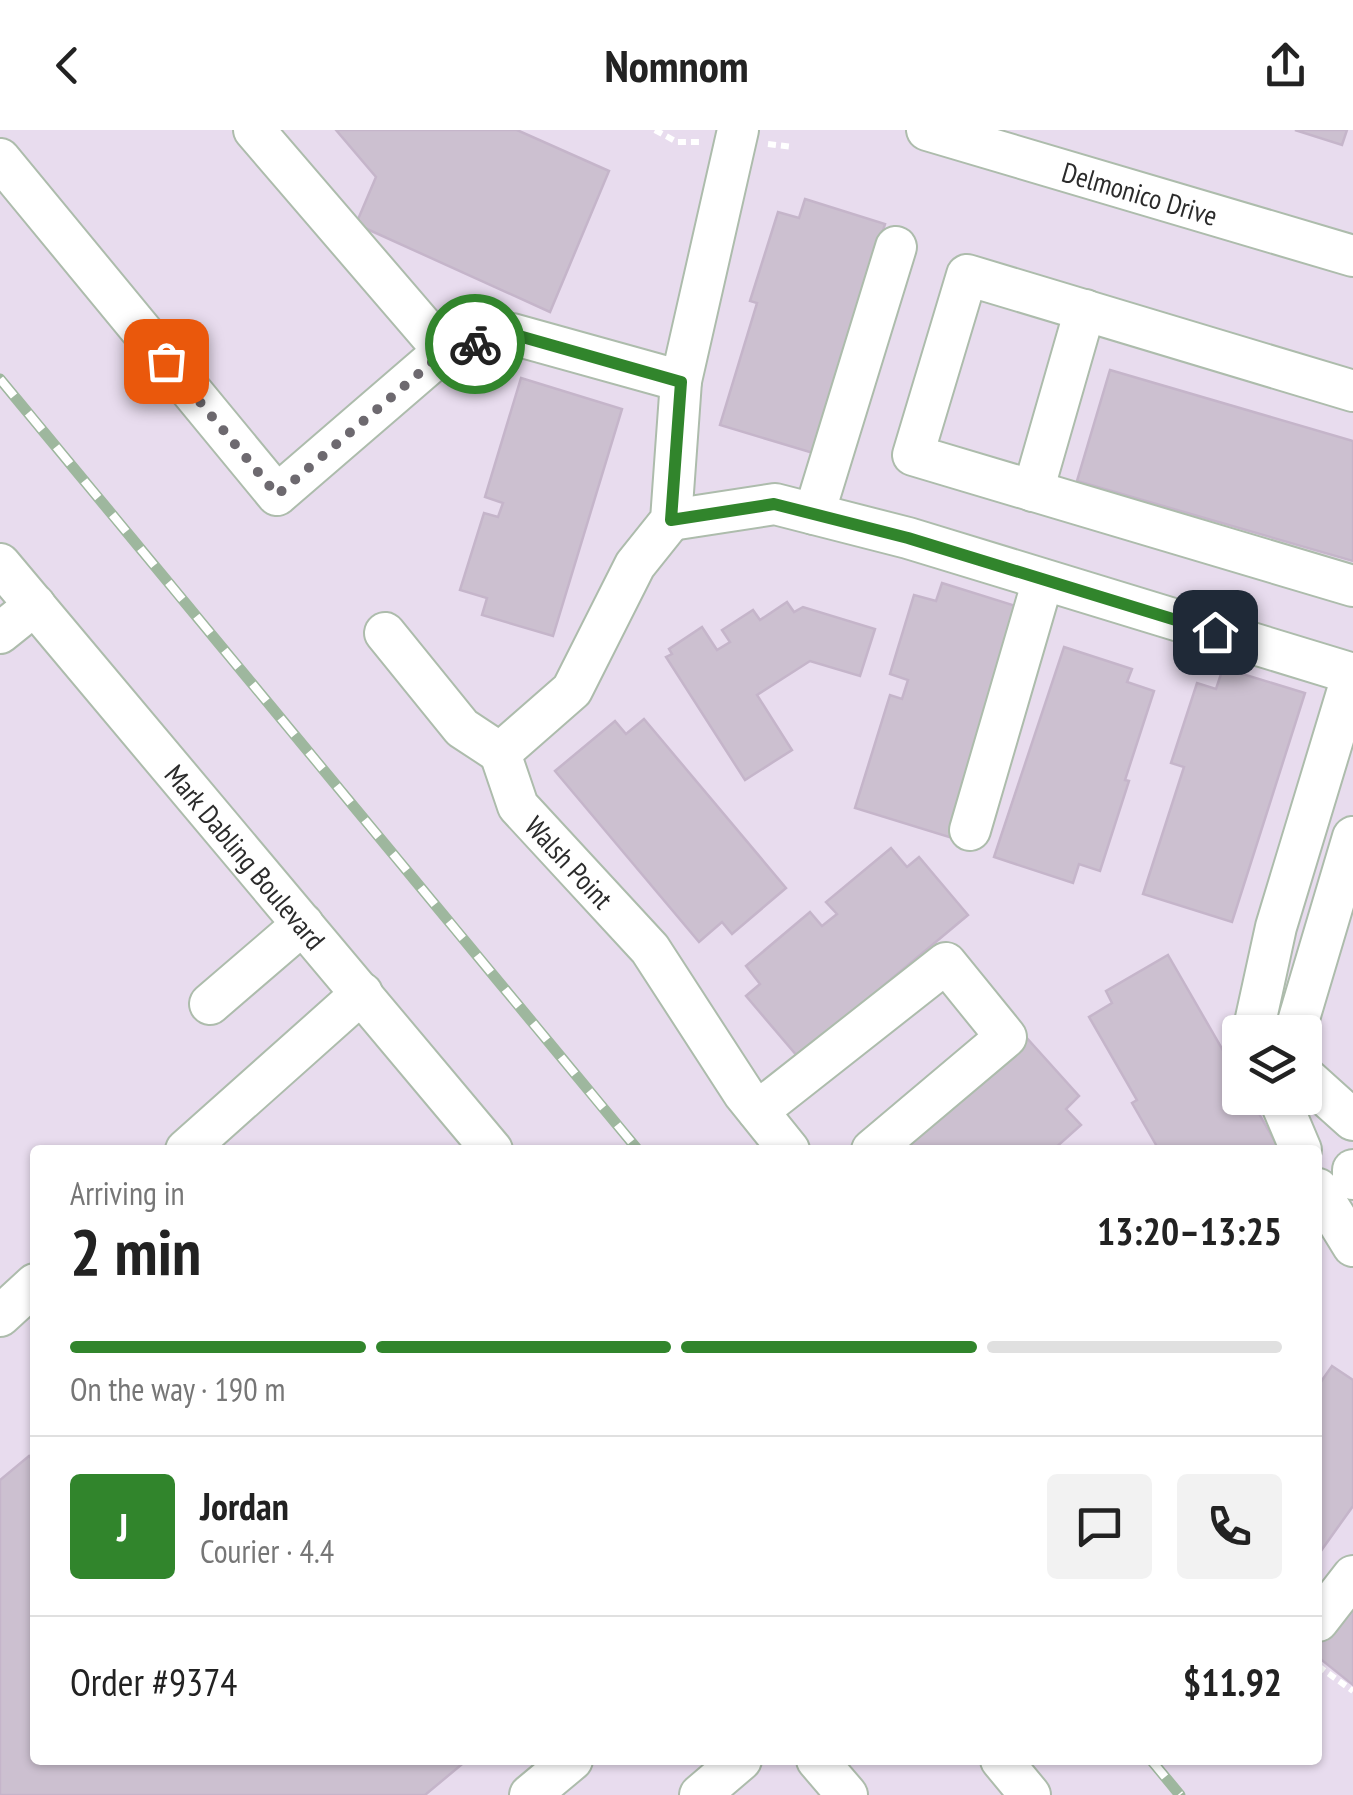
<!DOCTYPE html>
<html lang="en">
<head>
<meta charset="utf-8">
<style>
  body { margin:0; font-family:"PT Sans Narrow",sans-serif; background:#f2f2f2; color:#222; height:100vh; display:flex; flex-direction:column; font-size:38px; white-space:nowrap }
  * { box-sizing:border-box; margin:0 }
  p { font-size:32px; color:#767676 }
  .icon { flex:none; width:55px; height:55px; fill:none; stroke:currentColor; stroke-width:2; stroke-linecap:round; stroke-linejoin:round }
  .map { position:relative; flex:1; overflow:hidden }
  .drawer { position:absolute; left:30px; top:1015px; width:1292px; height:620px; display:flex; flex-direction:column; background:#fff; border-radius:10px; box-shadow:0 2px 8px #0004 }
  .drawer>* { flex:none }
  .fabs { position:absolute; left:1222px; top:885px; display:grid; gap:20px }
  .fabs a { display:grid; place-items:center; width:100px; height:100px; border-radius:10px; background:#fff; box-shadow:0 2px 8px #0004; font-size:50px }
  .pin { position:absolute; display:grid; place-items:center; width:85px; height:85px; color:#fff; margin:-42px; border-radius:20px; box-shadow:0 5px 15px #0006 }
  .courier { position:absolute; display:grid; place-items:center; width:100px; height:100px; margin:-50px; border:8px solid #31852c; border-radius:50%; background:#fff; color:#222; box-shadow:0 2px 12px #0007 }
  .overview em { font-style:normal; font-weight:800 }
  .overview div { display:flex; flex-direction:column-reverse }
  .overview { display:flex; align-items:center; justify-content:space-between; height:170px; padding:0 40px }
  h1 { font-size:65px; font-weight:800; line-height:75px }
  .bar { display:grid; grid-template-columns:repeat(4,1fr); gap:15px 10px; align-content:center; height:120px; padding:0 40px }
  .bar i { height:12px; border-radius:8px; background:#e0e0e0 }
  .bar .current { background:#31852c }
  .bar p { grid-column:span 4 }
  .line { display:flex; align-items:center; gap:25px; padding:0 40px; border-top:2px solid #e0e0e0 }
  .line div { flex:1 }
  .round { display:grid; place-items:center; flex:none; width:105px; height:105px; border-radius:10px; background:#f2f2f2 }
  header { display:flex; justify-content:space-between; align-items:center; height:130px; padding:0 40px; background:#fff; font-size:45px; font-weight:800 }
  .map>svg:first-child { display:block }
  .building { fill:#ccc0d0; stroke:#c5b5ca; stroke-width:2.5 }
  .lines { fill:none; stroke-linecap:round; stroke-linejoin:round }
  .minor-casing { stroke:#adbcac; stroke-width:44 }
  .path { stroke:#fff; stroke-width:6; stroke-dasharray:8 5; stroke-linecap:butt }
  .minor { stroke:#fff; stroke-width:40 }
  .rail-casing { stroke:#9eb79e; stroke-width:11 }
  .rail { stroke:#fff; stroke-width:8; stroke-dasharray:22; stroke-linecap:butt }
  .done { stroke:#6d696f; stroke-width:10; stroke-dasharray:0 18 }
  .route { stroke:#31852c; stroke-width:12 }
  .labels { text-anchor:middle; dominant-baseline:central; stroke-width:10; stroke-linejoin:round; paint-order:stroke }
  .street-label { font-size:28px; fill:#2b2b2b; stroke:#fff }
</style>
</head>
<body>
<header><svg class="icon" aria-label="back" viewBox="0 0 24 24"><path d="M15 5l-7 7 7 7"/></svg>Nomnom<svg class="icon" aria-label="share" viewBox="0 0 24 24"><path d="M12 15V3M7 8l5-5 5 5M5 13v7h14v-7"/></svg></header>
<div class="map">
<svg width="1353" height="1665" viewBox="0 0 1353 1665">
  <rect width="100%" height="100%" fill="#e8dcee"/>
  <g class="building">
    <path d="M336,0H517L609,41L550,182L356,94L376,47Z"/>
    <path d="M1295,0H1347L1342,15Z"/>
    <path d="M805,69L885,94L813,323L720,295L757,173L750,171L778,82L799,88Z"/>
    <path d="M1110,240L1353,311V431L1077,351Z"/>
    <path d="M521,248L622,279L553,506L482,485L487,468L460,460L484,383L498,387L503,373L485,367Z"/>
    <path d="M942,453L1019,477L949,707L855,678L890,565L902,569L908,550L890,544L914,465L936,471Z"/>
    <path d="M787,472L794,482L803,477L875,499L860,546L810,531L757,565L792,620L745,650L666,527L672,524L669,519L702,497L717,520L730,512L722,500L753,480L760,490Z"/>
    <path d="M1064,517L1132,539L1127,552L1154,561L1125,650L1129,651L1100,741L1079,734L1073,753L994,727Z"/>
    <path d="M1223,538L1305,563L1232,792L1143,764L1184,637L1171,633L1197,553L1216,559Z"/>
    <path d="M644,589L786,758L732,804L722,792L699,812L555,641L615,591L626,604Z"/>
    <path d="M891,718L907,737L919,727L968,785L798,927L746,866L760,854L746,836L810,782L822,796L837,784L826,772Z"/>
    <path d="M1168,825L1240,950V968H1250L1278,1017L1273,1020H1159L1132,973L1137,970L1089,887L1112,873L1106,861Z"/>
    <path d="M1025,906L1079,966L1066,979L1081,995L1053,1020H898Z"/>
    <path d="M1332,1236L1353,1250V1376L1318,1425V1256Z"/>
    <path d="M29,1326L35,1333V1630H467L425,1665H0V1350Z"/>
    <path d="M1353,1461V1555L1318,1527V1507Z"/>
  </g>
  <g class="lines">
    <g class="minor-casing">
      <g id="minor">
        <path d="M254,0L444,221"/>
        <path id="s1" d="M738,0L681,251L671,390L635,435L572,560L500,623L518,676L650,819L744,964L789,1020"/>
        <path id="s2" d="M927,0L1353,126"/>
        <path d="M0,29L277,365L444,221L512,204L681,251"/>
        <path d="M1353,261L967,145L913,325L1353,456"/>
        <path d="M1033,361L1085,180"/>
        <path d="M814,384L896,117"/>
        <path d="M671,390L775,374L908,408L1353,544"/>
        <path id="s3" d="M0,434L492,1020"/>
        <path d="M0,503L35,475"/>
        <path d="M385,503L462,598L500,623"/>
        <path d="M970,700L1043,450"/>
        <path d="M210,874L303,794"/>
        <path d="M1253,902L1276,797L1353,543"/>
        <path d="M1295,902L1353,707"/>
        <path d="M1305,947L1353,990"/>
        <path d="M1279,968L1301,1020"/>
        <path d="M758,981L946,833L1006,907L872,1020"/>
        <path d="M186,1020L362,863"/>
        <path d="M1353,1040V1049"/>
        <path d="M1318,1059L1353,1116"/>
        <path d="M0,1186L35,1154"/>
        <path d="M1318,1491L1353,1446"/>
        <path d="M817,1630L847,1665"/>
        <path d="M1001,1630L1030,1665"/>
        <path d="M530,1665L572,1630"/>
        <path d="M700,1665L741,1630"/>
      </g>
    </g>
    <g class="path">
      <path d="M655,0L677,12H701"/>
      <path d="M768,14L793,17"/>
      <path d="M1318,1536L1353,1561"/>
    </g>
    <use href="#minor" class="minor"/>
    <g class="rail-casing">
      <g id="rail">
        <path d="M0,249L638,1020"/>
        <path d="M1151,1630L1180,1665"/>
      </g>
    </g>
    <use href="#rail" class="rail"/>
  </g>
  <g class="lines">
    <path class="done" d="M166,231L277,365L444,222L475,214"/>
    <path class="route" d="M475,214L512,204L681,252L671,390L774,374L908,408L1215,502"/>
  </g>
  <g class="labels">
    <g class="street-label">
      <text stroke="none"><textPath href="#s2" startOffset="222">Delmonico Drive</textPath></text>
      <text stroke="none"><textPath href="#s3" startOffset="382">Mark Dabling Boulevard</textPath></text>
      <text stroke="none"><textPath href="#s1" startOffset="822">Walsh Point</textPath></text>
    </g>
  </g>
</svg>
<div class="fabs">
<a><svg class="icon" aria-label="layers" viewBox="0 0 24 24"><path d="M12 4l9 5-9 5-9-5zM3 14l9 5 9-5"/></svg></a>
</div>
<div class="pin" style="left:166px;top:231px;background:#ea580c"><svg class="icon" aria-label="bag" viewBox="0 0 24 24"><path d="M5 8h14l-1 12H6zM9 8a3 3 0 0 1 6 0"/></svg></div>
<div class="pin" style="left:1215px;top:502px;background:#1f2937"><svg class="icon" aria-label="home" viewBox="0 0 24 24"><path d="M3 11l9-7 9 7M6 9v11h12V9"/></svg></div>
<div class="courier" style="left:475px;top:214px"><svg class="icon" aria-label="bike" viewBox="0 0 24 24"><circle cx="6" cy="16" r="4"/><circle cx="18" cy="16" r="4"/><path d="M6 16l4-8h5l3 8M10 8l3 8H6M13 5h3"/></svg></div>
<section class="drawer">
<div class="overview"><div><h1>2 min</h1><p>Arriving in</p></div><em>13:20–13:25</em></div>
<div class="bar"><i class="current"></i><i class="current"></i><i class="current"></i><i></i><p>On the way · 190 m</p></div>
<div class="line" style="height:180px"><b class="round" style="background:#31852c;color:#fff">J</b><div><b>Jordan</b><p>Courier · 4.4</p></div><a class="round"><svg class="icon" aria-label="chat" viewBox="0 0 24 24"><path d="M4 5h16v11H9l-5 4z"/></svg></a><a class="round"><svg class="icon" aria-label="phone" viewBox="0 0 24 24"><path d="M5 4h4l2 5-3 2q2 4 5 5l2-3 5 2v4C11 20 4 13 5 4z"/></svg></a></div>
<div class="line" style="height:130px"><div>Order #9374</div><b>$11.92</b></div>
</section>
</div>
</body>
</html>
